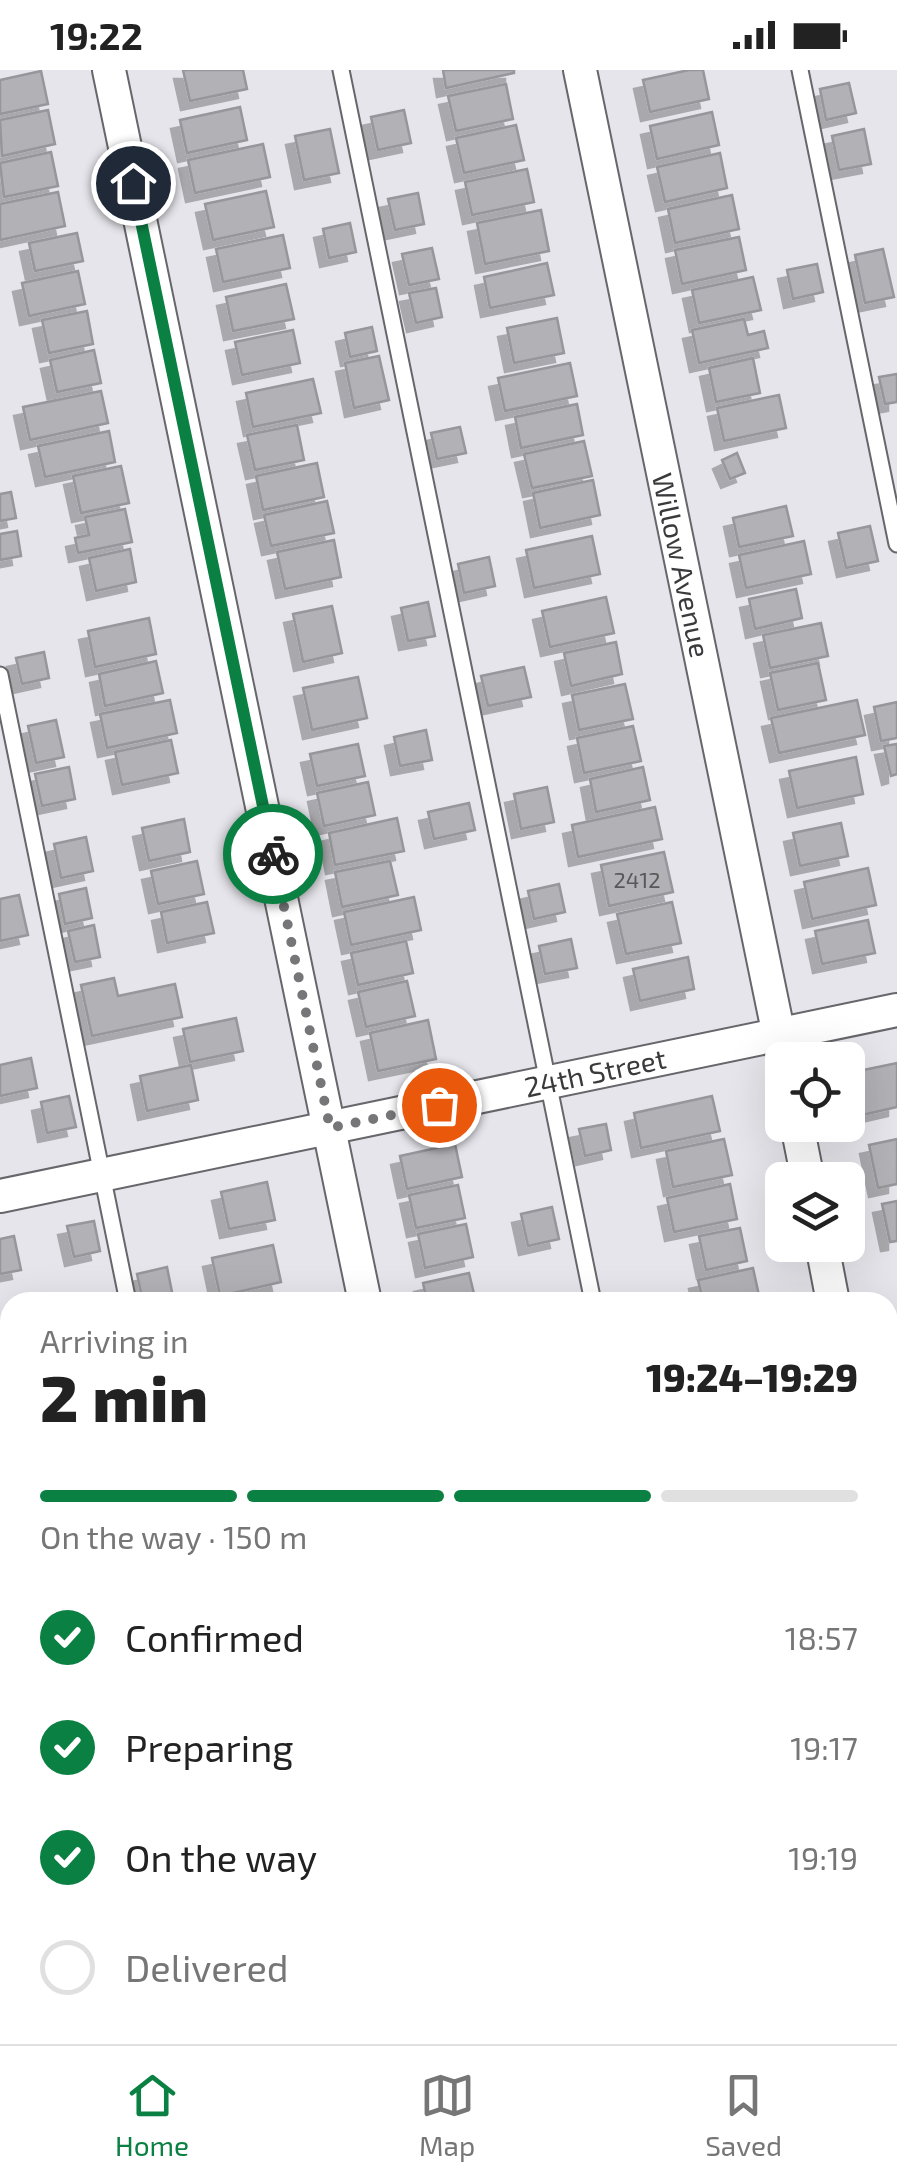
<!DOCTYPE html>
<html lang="en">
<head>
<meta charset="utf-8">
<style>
  body { margin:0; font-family:"Exo 2",sans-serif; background:#f2f2f2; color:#222; height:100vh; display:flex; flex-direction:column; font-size:38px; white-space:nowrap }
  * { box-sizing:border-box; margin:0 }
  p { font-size:32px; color:#767676 }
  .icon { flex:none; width:55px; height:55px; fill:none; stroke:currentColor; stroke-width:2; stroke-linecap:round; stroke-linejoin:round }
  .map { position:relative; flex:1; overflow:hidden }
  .panel { position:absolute; left:0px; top:1222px; width:898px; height:752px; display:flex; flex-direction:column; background:#fff; border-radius:30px 30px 0 0; box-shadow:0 10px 40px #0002 }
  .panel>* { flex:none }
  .fabs { position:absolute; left:765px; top:972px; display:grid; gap:20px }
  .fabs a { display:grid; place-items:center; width:100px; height:100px; border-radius:15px; background:#fff; box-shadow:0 10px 40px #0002; font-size:50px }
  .pin { position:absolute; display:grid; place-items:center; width:85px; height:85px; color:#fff; margin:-42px; border:5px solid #fff; border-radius:50%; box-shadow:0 2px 10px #0007 }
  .courier { position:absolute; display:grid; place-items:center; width:100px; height:100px; margin:-50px; border:8px solid #0b8043; border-radius:50%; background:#fff; color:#222; box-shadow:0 2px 12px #0007 }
  .overview em { font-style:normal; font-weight:800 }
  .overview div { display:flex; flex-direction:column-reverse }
  .overview { display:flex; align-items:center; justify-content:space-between; height:170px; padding:0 40px }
  h1 { font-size:65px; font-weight:800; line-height:75px }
  .bar { display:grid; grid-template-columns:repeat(4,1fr); gap:15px 10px; align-content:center; height:120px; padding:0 40px }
  .bar i { height:12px; border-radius:8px; background:#e0e0e0 }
  .bar .selected { background:#0b8043 }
  .bar p { grid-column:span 4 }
  ol { padding:0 40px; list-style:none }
  li { display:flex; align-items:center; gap:30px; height:110px }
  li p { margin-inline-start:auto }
  li .icon { padding:10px; border-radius:50%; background:#0b8043; color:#fff; stroke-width:4 }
  li:last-child { color:#767676 }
  li i { width:55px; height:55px; border:5px solid #e0e0e0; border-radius:50% }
  .status { display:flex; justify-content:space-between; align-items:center; height:70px; padding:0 50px; background:#fff; direction:ltr }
  .status svg { height:28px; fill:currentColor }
  .tabs { display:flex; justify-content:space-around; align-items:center; height:140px; border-top:2px solid #e0e0e0; background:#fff; font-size:28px; color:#767676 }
  .tabs a { display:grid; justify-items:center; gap:5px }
  .tabs .selected { color:#0b8043 }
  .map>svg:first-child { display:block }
  .building { fill:#b1b1b6; stroke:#96969b; stroke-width:2.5; filter:url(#shadow) }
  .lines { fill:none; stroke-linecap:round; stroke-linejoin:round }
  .lane-casing { stroke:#66666b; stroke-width:19 }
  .street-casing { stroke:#66666b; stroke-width:36 }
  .lane { stroke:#fff; stroke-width:15 }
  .street { stroke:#fff; stroke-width:32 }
  .done { stroke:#767679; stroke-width:10; stroke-dasharray:0 18 }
  .route { stroke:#0b8043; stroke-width:12 }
  .labels { text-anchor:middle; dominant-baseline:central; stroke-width:8; stroke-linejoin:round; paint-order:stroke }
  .number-label { font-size:22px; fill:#58585a }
  .street-label { font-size:28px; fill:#3a3a3c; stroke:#fff }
</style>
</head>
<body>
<div class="status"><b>19:22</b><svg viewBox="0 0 49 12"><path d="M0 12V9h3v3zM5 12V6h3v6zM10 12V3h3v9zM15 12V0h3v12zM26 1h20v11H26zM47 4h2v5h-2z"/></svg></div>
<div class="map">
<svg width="897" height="1974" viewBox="0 0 897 1974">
  <defs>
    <filter id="shadow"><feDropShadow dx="-9" dy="9" stdDeviation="0" flood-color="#0004"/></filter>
  </defs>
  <rect width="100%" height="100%" fill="#e6e5eb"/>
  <g class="building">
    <path d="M183,0H243L247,19L190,31Z"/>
    <path d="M443,0H514V3L446,18Z"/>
    <path d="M689,0H703L709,29L650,42L643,10Z"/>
    <path d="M41,1L48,34L0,44V10Z"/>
    <path d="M849,13L856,43L826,50L820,19Z"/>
    <path d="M506,14L513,49L456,61L448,26Z"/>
    <path d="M240,37L247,70L187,83L180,50Z"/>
    <path d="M48,40L55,74L2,86L0,50Z"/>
    <path d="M404,40L411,73L378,80L371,47Z"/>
    <path d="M712,42L719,75L657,89L650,56Z"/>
    <path d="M516,55L524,90L464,103L456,68Z"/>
    <path d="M330,59L339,103L304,110L295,66Z"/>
    <path d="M864,59L871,94L839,100L832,66Z"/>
    <path d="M263,74L270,107L195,123L188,90Z"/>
    <path d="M51,82L58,116L4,127L0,93Z"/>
    <path d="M720,83L727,118L665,132L657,97Z"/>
    <path d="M527,99L534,132L472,145L465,112Z"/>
    <path d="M266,121L274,157L213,170L205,134Z"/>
    <path d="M58,122L65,156L0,170V134Z"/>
    <path d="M418,123L424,154L395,160L388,129Z"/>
    <path d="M732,125L739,159L675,173L668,139Z"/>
    <path d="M541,140L549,181L485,194L477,153Z"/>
    <path d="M350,153L356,182L329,188L323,159Z"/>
    <path d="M77,163L83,191L35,201L29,173Z"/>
    <path d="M283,165L290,198L223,212L216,179Z"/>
    <path d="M739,167L746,200L682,214L675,180Z"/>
    <path d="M432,178L439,209L409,215L402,184Z"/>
    <path d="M883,179L894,227L865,233L855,185Z"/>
    <path d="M547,193L554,225L490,238L484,207Z"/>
    <path d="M817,194L823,222L793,229L787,200Z"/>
    <path d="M78,201L85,234L29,246L22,213Z"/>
    <path d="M753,207L761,240L699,253L692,220Z"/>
    <path d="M286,214L294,249L233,261L226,227Z"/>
    <path d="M436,218L442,247L416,253L409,223Z"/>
    <path d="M87,241L93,274L49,283L42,250Z"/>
    <path d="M557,248L564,283L514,293L507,258Z"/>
    <path d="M744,249L748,265L764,261L768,278L699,293L692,260Z"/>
    <path d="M372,257L377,281L350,287L345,263Z"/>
    <path d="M293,260L300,293L242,305L235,272Z"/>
    <path d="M94,280L101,313L57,322L50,290Z"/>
    <path d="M379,286L389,330L354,338L345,293Z"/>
    <path d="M753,288L760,323L716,332L709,298Z"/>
    <path d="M570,293L577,326L505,341L498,308Z"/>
    <path d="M897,304V332L885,334L879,307Z"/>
    <path d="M313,309L321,343L253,357L246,323Z"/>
    <path d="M101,321L108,353L30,370L23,337Z"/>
    <path d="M779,325L786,358L724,371L717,338Z"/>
    <path d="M577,334L583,365L521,378L515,347Z"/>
    <path d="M297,355L304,390L255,400L247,365Z"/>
    <path d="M460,357L466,383L437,389L431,363Z"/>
    <path d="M109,361L115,392L45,407L38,376Z"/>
    <path d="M584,371L592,406L532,418L524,384Z"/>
    <path d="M737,383L745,403L730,409L722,390Z"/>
    <path d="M317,393L324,427L263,440L256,406Z"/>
    <path d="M121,396L129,433L81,443L73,406Z"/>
    <path d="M593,410L600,445L540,458L533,423Z"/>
    <path d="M11,422L16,448L0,451V424Z"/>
    <path d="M327,431L334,463L271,476L264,445Z"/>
    <path d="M786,436L793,466L739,477L733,448Z"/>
    <path d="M125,439L132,472L78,483L75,468L89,465L85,447Z"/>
    <path d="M870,456L878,491L846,498L838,463Z"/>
    <path d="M17,461L21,486L0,490V464Z"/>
    <path d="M592,466L600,504L534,518L526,480Z"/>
    <path d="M334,470L341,507L285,519L277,482Z"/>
    <path d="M804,471L811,504L746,518L739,485Z"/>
    <path d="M130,479L136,512L96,521L89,488Z"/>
    <path d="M489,487L495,516L464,523L458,494Z"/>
    <path d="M796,519L802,548L755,559L749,529Z"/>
    <path d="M606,527L614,563L550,577L542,541Z"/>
    <path d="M428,532L435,566L408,571L401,538Z"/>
    <path d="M332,536L342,583L303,592L293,544Z"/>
    <path d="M149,548L156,584L95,597L88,561Z"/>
    <path d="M821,553L828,586L770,598L763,565Z"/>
    <path d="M616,572L622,604L571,616L564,583Z"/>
    <path d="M44,582L49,608L22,614L16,588Z"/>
    <path d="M156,591L163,623L105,636L99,604Z"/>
    <path d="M818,593L826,630L778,640L770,603Z"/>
    <path d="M524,597L531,627L488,636L481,606Z"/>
    <path d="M358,607L367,648L312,660L303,618Z"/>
    <path d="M625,614L633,649L579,660L572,625Z"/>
    <path d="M170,630L177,663L107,678L100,644Z"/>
    <path d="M857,630L865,665L779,683L771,648Z"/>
    <path d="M897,632V668L881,671L874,637Z"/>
    <path d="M56,650L64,687L36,693L28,656Z"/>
    <path d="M633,656L641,691L584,703L577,668Z"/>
    <path d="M426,660L432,690L400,696L394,667Z"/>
    <path d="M171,670L178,703L122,715L115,682Z"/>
    <path d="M358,674L365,706L317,716L310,684Z"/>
    <path d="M897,674V704L891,706L884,676Z"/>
    <path d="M856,687L863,724L797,738L789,701Z"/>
    <path d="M69,697L75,729L42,736L35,704Z"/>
    <path d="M643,697L650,730L596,742L590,709Z"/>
    <path d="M368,712L375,745L324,756L317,723Z"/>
    <path d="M547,717L554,752L521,759L514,724Z"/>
    <path d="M469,733L475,760L434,769L428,742Z"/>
    <path d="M655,737L662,769L578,787L572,755Z"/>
    <path d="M397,748L404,781L335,795L329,763Z"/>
    <path d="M184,749L190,782L149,791L142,758Z"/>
    <path d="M841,753L848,786L800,796L793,763Z"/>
    <path d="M86,767L93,801L61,808L54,774Z"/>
    <path d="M664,782L673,822L609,836L601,795Z"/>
    <path d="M197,791L204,824L158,834L151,801Z"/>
    <path d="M390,791L398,825L342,837L335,802Z"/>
    <path d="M868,798L876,835L812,849L804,812Z"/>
    <path d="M559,814L565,842L534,849L528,821Z"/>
    <path d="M86,818L92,848L65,854L59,824Z"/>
    <path d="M19,825L28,865L0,871V829Z"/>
    <path d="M414,827L421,860L351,875L344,842Z"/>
    <path d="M207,832L214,863L167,873L161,842Z"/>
    <path d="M672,832L681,873L626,884L617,844Z"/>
    <path d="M868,850L875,883L822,894L815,861Z"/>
    <path d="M94,855L100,887L75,892L68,861Z"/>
    <path d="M571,869L577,898L545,904L539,876Z"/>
    <path d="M406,871L413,903L358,915L351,883Z"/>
    <path d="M688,887L694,919L640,931L633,899Z"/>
    <path d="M114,908L118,926L175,914L182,947L92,966L81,915Z"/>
    <path d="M407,911L415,946L366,957L358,922Z"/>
    <path d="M236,948L243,981L190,992L183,959Z"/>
    <path d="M428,950L436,989L378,1001L370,963Z"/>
    <path d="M31,988L37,1018L0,1026V995Z"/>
    <path d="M897,993V1037L858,1046L849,1003Z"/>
    <path d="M191,995L198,1030L147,1041L140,1006Z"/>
    <path d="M69,1026L76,1057L47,1063L41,1032Z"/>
    <path d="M712,1026L720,1061L641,1078L634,1043Z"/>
    <path d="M606,1054L611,1080L585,1086L579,1059Z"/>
    <path d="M724,1069L732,1105L673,1117L666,1081Z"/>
    <path d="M897,1069V1114L878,1118L869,1075Z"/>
    <path d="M455,1074L462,1107L407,1119L400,1086Z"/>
    <path d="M267,1112L275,1150L229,1159L221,1122Z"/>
    <path d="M730,1114L737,1149L674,1162L667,1128Z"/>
    <path d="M458,1115L465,1148L416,1158L409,1125Z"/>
    <path d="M897,1131V1171L890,1172L882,1134Z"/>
    <path d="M552,1137L559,1169L528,1176L521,1144Z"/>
    <path d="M94,1151L100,1181L74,1187L67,1156Z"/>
    <path d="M466,1154L473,1187L425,1198L418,1164Z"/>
    <path d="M740,1158L747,1191L706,1200L699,1166Z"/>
    <path d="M14,1166L21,1200L0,1204V1169Z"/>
    <path d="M273,1175L281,1212L220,1226L212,1188Z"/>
    <path d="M167,1197L174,1232H143L137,1204Z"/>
    <path d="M753,1198L760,1230L703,1232L698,1210Z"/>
    <path d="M469,1203L476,1232H427L423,1213Z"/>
    <path d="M5,1252L10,1285L0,1287V1253Z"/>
    <path d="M10,1295V1328L0,1330V1297Z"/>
    <path d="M10,1335V1370L0,1372V1337Z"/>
    <path d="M10,1379V1409L0,1411V1381Z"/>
    <path d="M10,1417V1487L1,1489L0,1419Z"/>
    <path d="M897,1937V1974H860L858,1965H888V1939Z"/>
    <path d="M93,1965H154L155,1969L132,1974H95Z"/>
  </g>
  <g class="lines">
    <g class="lane-casing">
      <g id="lane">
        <path d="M341,0L593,1232"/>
        <path d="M800,0L897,474"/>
        <path d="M0,605L128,1232"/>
        <path d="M276,1965L278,1974"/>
        <path d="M741,1965L743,1974"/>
      </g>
    </g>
    <g class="street-casing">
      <g id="street">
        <path d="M109,0L365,1232"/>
        <path d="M580,0L784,990"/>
        <path d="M797,1055L808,1110"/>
        <path d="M0,1126L897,940"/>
        <path d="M822,1175L833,1232"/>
        <path d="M888,1497L897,1544"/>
        <path d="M0,1747L10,1796"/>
        <path d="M888,1887L897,1885"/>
        <path d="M44,1965L46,1974"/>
        <path d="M454,1974L498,1965"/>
      </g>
    </g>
    <use href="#lane" class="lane"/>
    <use href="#street" class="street"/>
  </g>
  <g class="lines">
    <path class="done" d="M273,784L330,1058L439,1035"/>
    <path class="route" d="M133,113L273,784"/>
  </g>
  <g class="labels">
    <g class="number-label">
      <text x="637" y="809">2412</text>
    </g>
    <g class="street-label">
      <text transform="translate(682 495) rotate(78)">Willow Avenue</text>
      <text transform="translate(595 1002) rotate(-12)">24th Street</text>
    </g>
  </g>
</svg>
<div class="fabs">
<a><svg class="icon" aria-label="locate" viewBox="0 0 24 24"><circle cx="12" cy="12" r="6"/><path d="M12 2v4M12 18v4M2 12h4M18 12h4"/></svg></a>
<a><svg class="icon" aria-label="layers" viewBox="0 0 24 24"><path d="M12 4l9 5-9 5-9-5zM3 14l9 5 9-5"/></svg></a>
</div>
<div class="pin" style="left:439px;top:1035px;background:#ea580c"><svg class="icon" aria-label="bag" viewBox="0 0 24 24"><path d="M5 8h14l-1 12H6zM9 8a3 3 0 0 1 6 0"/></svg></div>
<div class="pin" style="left:133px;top:113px;background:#1f2937"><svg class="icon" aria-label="home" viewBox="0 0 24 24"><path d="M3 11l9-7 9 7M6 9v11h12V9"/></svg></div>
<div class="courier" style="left:273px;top:784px"><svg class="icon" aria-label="bike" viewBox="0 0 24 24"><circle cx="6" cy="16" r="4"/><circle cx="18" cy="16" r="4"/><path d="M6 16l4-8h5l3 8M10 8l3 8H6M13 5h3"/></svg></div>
<section class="panel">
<div class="overview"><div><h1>2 min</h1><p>Arriving in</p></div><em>19:24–19:29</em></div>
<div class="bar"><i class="selected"></i><i class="selected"></i><i class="selected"></i><i></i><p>On the way · 150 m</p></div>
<ol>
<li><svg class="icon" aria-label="check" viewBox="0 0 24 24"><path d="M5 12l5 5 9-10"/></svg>Confirmed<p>18:57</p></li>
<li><svg class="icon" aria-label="check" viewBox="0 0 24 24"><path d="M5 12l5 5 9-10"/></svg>Preparing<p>19:17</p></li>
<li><svg class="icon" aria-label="check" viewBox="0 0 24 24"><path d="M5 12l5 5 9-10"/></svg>On the way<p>19:19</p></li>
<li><i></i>Delivered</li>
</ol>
</section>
</div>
<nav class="tabs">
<a class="selected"><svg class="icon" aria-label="home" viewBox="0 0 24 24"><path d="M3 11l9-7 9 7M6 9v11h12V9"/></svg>Home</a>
<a><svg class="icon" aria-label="map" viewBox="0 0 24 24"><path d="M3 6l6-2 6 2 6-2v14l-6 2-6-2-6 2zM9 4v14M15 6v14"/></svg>Map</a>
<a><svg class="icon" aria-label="saved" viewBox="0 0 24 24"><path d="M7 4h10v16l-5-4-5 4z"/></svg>Saved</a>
</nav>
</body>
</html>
